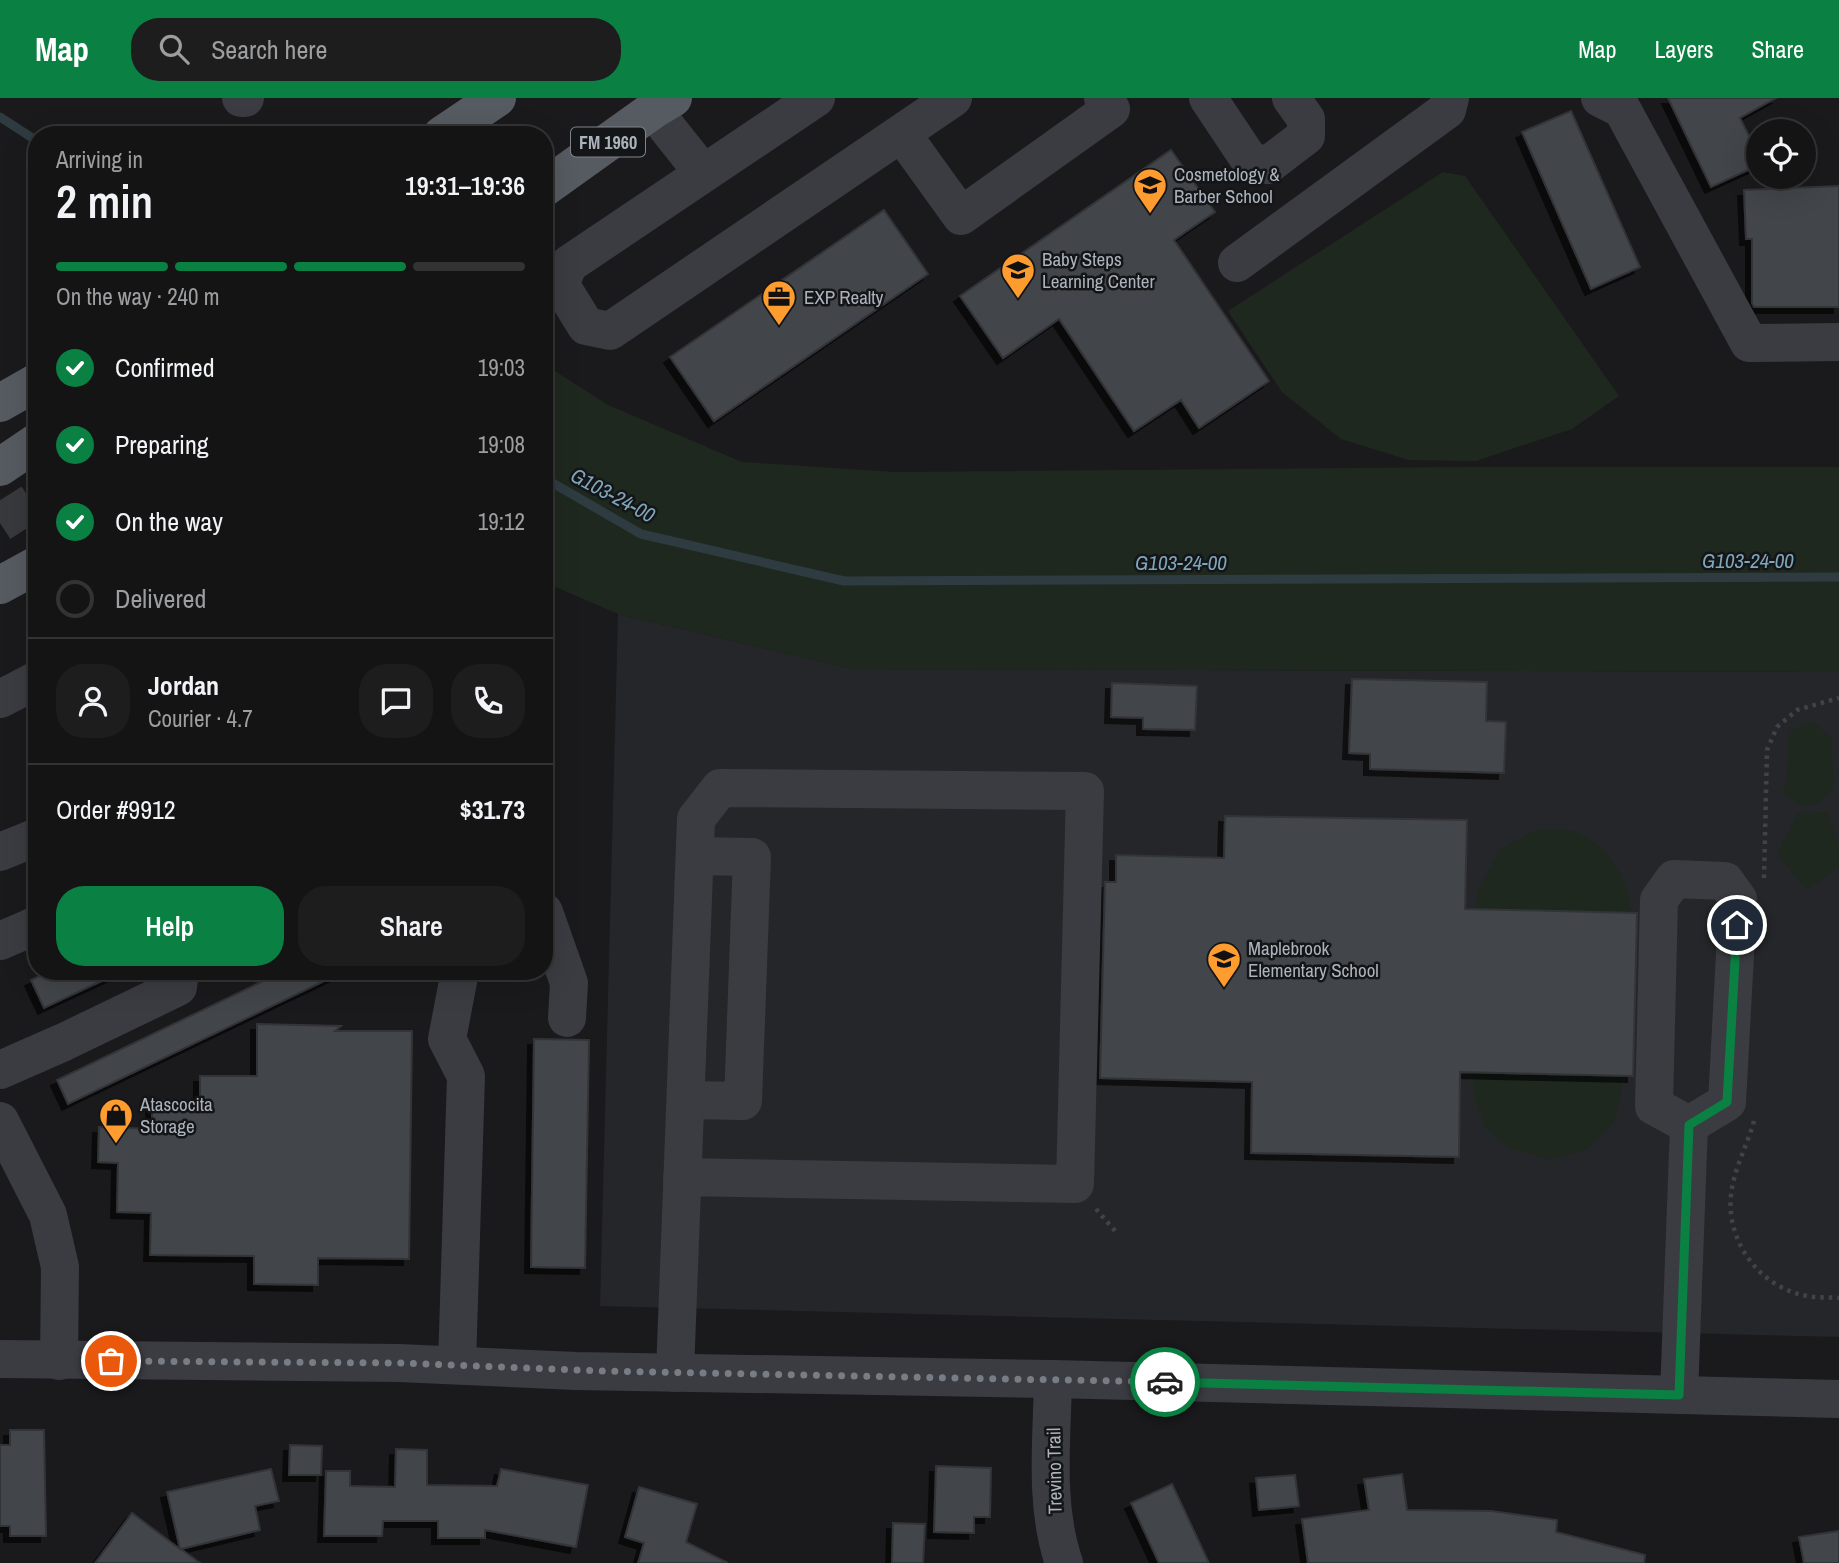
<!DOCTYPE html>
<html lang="en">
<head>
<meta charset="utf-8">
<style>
  body { margin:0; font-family:"Archivo Narrow",sans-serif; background:#1d1d1e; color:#f1f3f6; height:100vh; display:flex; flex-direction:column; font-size:26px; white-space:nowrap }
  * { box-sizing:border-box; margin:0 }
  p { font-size:23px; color:#9d9ea0 }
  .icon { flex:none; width:38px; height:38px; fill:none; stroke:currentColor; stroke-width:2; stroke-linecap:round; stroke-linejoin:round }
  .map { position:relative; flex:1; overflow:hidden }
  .sheet { position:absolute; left:28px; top:28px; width:525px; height:854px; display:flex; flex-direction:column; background:#141415; border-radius:28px; box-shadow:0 7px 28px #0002,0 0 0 2px #333334 }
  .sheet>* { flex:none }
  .buttons { position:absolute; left:1746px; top:21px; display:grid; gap:14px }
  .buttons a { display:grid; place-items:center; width:70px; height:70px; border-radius:50%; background:#141415; box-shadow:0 7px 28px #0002,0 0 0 2px #333334; font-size:35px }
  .pin { position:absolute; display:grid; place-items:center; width:60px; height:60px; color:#fff; margin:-30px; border:4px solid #fff; border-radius:50%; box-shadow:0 2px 7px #0007 }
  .courier { position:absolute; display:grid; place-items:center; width:70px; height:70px; margin:-35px; border:5px solid #0b8043; border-radius:50%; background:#fff; color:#222; box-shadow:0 2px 9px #0007 }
  .summary em { font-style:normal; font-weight:600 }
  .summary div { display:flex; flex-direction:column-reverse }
  .summary { display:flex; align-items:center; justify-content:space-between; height:119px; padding:0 28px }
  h1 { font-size:46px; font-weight:600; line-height:52px }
  .bar { display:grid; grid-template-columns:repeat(4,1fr); gap:10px 7px; align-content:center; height:84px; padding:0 28px }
  .bar i { height:9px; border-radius:5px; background:#333334 }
  .bar .current { background:#0b8043 }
  .bar p { grid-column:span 4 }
  .line { display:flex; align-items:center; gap:18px; padding:0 28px; border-top:2px solid #333334 }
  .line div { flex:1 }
  .round { display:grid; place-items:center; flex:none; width:74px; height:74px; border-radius:28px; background:#1d1d1e }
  ol { padding:0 28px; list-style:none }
  li { display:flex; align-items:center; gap:21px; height:77px }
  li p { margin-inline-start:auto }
  li .icon { padding:7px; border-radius:50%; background:#0b8043; color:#fff; stroke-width:4 }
  li:last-child { color:#9d9ea0 }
  li i { width:38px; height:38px; border:4px solid #333334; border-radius:50% }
  .button { display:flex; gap:14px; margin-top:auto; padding:14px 28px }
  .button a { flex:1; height:80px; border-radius:28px; background:#0b8043; color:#fff; font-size:28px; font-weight:600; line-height:80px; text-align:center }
  .button a+a { background:#1d1d1e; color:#f1f3f6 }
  header { display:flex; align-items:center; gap:42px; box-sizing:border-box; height:98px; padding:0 35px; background:#0b8043; color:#fff }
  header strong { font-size:33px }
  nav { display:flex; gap:38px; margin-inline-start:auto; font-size:24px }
  .search { width:490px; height:63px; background:#1d1d1e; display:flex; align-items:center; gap:18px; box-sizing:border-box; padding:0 24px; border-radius:28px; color:#9d9ea0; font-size:26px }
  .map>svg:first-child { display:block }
  .built { fill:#252629 }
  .green { fill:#1f281f }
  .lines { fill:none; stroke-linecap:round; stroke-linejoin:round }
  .stream { stroke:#2e3c42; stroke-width:9 }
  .building { fill:#434549; stroke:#333439; stroke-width:2; filter:url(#shadow) }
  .major-tunnel { stroke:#37393c; stroke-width:38; stroke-dasharray:38 19; stroke-linecap:butt }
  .path { stroke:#404449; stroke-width:4.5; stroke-dasharray:3.5 5; stroke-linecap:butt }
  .minor { stroke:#3a3c42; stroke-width:38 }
  .major { stroke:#565a61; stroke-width:38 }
  .done { stroke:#787d85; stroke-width:7; stroke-dasharray:0 12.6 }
  .route { stroke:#0b8043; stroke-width:9 }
  .labels { text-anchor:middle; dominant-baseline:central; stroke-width:5; stroke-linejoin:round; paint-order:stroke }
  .shield { fill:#141517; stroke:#7e848b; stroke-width:2 }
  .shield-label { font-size:18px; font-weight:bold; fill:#abb3bd }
  .poi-label { font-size:19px; fill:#abb3bd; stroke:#141517; text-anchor:start }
  .street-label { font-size:19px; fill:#abb3bd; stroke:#141517 }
  .water-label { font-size:21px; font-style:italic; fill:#7fa7bb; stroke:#141517 }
</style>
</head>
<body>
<header>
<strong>Map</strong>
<div class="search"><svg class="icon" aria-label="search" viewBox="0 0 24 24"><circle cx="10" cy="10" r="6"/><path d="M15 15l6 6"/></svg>Search here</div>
<nav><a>Map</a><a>Layers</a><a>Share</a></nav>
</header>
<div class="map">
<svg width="1839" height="1465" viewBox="0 0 1839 1465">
  <defs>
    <filter id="shadow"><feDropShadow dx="-6" dy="6" stdDeviation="0" flood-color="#0009"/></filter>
  </defs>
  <rect width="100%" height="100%" fill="#1a1a1c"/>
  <path class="built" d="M618,516L853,571L1839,574V1239L600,1208Z"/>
  <g class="green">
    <path d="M1443,74L1465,78L1619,298L1572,331L1476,363L1409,362L1341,341L1282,294L1228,213Z"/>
    <path d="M544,266L608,307L742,364L894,374L1464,369H1839V574L852,571L618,516L544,484Z"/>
    <path d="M1813,624L1831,639L1834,688L1819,706L1803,708L1782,695L1787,680L1789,632Z"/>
    <path d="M1828,714L1839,747V770L1807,792L1777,756L1798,715Z"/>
    <path d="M1538,731C1548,732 1562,730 1572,733C1607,744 1628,780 1631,814L1476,812L1478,791L1501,750Z"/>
    <path d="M1473,975L1620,978L1622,991L1614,1024L1588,1051L1551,1062L1509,1050L1485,1029L1473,993Z"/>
  </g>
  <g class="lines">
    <g class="stream">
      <path d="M0,19L37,43"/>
      <path d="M544,380L641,436L844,483L1839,479"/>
    </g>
  </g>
  <g class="building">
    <path d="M1668,0H1776L1740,20L1759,58V67L1711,89Z"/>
    <path d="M1571,13L1640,169L1591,191L1522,34Z"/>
    <path d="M1171,52L1215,114L1174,142L1269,283L1199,330L1181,302L1134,333L1059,221L1003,260L960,198Z"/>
    <path d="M1839,88V209H1754L1752,205V141H1746L1744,92Z"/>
    <path d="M884,112L928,176L714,323L670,259Z"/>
    <path d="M1352,581L1487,584L1486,623L1506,624L1504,675L1370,671V656L1349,655Z"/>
    <path d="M1112,585L1197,588L1195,632L1143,631V620L1111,619Z"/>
    <path d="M1225,718L1467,722L1465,811L1637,815L1633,978L1460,974L1459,1059L1251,1055L1252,984L1100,980L1105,784H1116V757L1224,760Z"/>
    <path d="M51,873H123L44,910L31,882Z"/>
    <path d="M284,873H345L68,1006L57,982Z"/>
    <path d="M257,926L341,928L335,933H412L409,1161L318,1160V1187L254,1186V1158L150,1157L151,1115L117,1114L118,1065L98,1064L99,1029L152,1031V1002L200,1003V978H257Z"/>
    <path d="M534,941L589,942L585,1170L531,1169Z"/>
    <path d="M10,1332H44L46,1438H10V1428H0V1347H10Z"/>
    <path d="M290,1347L322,1348L321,1377H289Z"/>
    <path d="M396,1351L427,1352V1387L497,1388L501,1371L588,1387L576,1449L485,1432V1440H438V1423H383L382,1438H324L326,1373H350V1388L395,1389Z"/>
    <path d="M936,1368L991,1370L990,1419H974V1435L934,1434Z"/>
    <path d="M271,1371L279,1403L255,1408L260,1432L181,1451L200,1465H95L132,1415L180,1451L167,1394Z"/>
    <path d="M1402,1376L1407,1412L1491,1413L1557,1422L1556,1434L1645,1457L1644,1465H1308L1302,1421L1369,1412L1364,1381Z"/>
    <path d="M1295,1377L1299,1408L1259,1412L1256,1380Z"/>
    <path d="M1172,1386L1209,1465H1159L1131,1405Z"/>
    <path d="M639,1389L697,1406L686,1444L728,1465H638L644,1445L625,1439Z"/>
    <path d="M893,1425L925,1426L923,1465H892Z"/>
    <path d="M1839,1433V1465H1804L1799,1439Z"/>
  </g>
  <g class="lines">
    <path class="major-tunnel" d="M0,425L37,401"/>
    <g class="path">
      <path d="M1764,780L1767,652L1777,629L1797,612L1839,600"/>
      <path d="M1754,1023C1748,1045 1736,1067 1732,1090C1723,1139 1757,1189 1807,1198C1817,1200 1828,1199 1839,1200"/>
      <path d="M1096,1111L1116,1134"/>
    </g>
    <g class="minor">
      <path d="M241,0H245"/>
      <path d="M816,0L569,166L560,186L586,228L610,233L953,0"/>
      <path d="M1208,0L1250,63L1268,67L1306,38V21L1291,0"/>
      <path d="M1600,0L1622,11L1749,245L1839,244"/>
      <path d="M653,12L703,75"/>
      <path d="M902,36L961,118L1111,11L1103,0"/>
      <path d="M1237,165L1447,12L1450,0"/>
      <path d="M0,601L37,582"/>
      <path d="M0,754L37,739"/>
      <path d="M544,814L569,885L567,920"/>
      <path d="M0,843L37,827"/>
      <path d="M0,972L64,944L178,889L180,873"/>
      <path d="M686,1002L743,1003L752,759L695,758"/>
      <path d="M0,1023L48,1117L60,1169L59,1263"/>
      <path d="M0,1261L399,1265L576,1273L1053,1281L1839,1301"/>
      <path d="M457,1267L466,978L447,941L460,873"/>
      <path d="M675,1275L696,721L720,690L1085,693L1075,1086L682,1079"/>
      <path d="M1053,1281C1052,1341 1044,1407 1064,1465"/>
      <path d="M1679,1297L1689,1027L1654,1008L1659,802L1674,781L1725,783L1738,801L1727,1004L1689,1027"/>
    </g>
    <g class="major">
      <path d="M442,37L497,0"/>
      <path d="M544,90L653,12L673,0"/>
      <path d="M0,305L37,284"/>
      <path d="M0,369L37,344"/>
      <path d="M0,487L37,467"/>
    </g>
  </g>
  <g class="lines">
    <path class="done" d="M111,1263L399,1265L601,1273L1165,1284"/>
    <path class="route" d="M1165,1284L1679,1297L1689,1027L1727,1004L1737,827"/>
  </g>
  <defs>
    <g id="school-pin" transform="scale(1.75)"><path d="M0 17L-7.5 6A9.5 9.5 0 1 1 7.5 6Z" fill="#ff9c2f" stroke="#141517"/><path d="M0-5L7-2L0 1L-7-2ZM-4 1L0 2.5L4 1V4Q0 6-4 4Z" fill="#111"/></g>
    <g id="office-pin" transform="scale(1.75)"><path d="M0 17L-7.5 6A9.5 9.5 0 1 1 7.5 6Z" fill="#ff9c2f" stroke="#141517"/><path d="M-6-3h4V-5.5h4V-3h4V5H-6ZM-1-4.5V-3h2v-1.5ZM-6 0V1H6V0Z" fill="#111"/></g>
    <g id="shop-pin" transform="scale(1.75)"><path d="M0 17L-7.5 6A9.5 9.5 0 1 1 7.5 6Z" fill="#ff9c2f" stroke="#141517"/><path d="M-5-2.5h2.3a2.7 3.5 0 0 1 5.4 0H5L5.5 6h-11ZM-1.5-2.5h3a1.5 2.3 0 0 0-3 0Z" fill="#111"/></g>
  </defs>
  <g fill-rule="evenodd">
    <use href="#school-pin" x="1150" y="87"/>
    <use href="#school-pin" x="1018" y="172"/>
    <use href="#office-pin" x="779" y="199"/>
    <use href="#school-pin" x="1224" y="861"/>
    <use href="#shop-pin" x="116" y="1017"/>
  </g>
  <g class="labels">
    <rect class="shield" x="571" y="29.5" width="74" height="29" rx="5"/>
    <g class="shield-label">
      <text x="608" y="44">FM 1960</text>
    </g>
    <g class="poi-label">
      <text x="1174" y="76">Cosmetology &amp;<tspan x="1174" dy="22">Barber School</tspan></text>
      <text x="1042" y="161">Baby Steps<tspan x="1042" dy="22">Learning Center</tspan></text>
      <text x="804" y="199">EXP Realty</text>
      <text x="1248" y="850">Maplebrook<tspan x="1248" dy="22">Elementary School</tspan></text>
      <text x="140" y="1006">Atascocita<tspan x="140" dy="22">Storage</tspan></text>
    </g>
    <g class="street-label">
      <text transform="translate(1054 1373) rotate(-91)">Trevino Trail</text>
    </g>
    <g class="water-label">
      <text transform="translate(613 397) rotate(28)">G103-24-00</text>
      <text x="1748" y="462">G103-24-00</text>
      <text x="1181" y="464">G103-24-00</text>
    </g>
  </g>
</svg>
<div class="buttons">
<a><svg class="icon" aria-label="locate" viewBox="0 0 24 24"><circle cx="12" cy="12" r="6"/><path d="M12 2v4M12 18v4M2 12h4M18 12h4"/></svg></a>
</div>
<div class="pin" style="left:111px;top:1263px;background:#ea580c"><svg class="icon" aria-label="bag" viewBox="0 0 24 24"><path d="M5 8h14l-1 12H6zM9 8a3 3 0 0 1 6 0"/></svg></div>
<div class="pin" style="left:1737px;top:827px;background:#1f2937"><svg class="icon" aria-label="home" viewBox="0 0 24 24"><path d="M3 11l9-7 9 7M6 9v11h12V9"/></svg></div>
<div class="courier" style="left:1165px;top:1284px"><svg class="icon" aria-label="car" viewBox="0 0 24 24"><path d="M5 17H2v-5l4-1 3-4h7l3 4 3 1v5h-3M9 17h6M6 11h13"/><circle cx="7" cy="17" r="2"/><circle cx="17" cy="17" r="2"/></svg></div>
<section class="sheet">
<div class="summary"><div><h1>2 min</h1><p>Arriving in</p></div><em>19:31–19:36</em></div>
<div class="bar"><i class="current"></i><i class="current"></i><i class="current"></i><i></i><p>On the way · 240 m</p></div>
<ol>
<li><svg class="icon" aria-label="check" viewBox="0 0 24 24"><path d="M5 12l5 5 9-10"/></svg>Confirmed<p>19:03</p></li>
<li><svg class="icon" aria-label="check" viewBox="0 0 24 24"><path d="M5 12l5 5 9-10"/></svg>Preparing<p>19:08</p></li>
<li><svg class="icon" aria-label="check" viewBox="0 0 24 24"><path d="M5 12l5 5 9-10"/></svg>On the way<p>19:12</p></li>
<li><i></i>Delivered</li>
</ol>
<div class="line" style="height:126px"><a class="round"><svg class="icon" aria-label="person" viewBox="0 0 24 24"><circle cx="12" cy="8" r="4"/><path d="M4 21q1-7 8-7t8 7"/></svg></a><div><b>Jordan</b><p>Courier · 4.7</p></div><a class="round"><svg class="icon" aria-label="chat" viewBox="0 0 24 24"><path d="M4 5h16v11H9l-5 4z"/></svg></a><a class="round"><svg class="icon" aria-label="phone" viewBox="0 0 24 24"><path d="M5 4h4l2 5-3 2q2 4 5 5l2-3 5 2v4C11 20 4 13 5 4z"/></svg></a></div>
<div class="line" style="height:91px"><div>Order #9912</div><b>$31.73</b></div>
<div class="button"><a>Help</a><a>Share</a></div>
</section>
</div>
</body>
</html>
